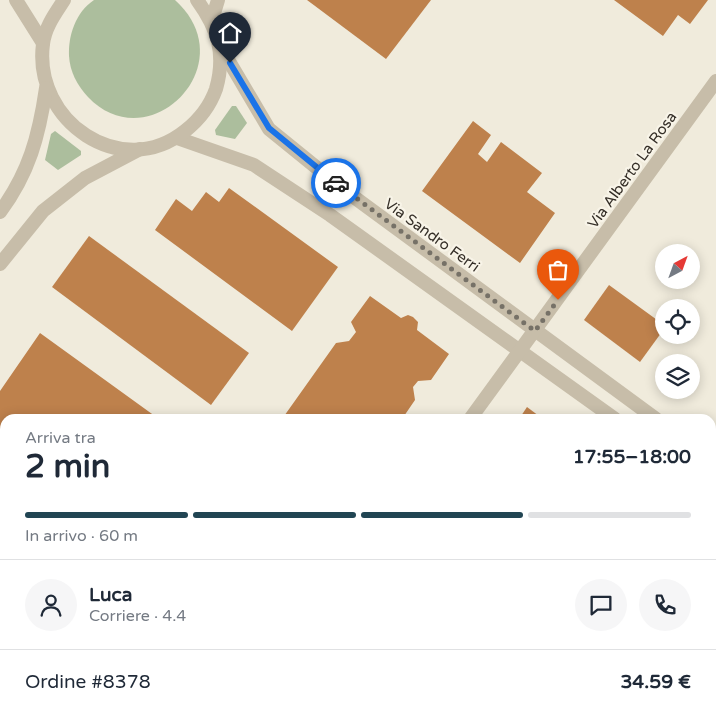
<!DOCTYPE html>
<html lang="it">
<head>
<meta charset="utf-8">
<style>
  body { margin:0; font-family:"Varela Round",sans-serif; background:#f6f6f7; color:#1f2937; height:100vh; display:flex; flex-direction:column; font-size:19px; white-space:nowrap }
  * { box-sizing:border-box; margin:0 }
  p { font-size:16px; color:#747a83 }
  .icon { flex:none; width:28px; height:28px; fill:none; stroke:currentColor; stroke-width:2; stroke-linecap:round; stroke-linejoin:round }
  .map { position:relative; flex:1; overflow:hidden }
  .drawer { position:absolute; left:0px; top:414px; width:716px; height:311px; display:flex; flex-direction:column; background:#fff; border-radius:15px 15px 0 0; box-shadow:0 2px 12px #0003 }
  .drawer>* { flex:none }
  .needle { width:32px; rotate:41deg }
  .tools { position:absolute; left:655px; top:244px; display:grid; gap:10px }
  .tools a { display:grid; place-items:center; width:45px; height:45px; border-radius:50%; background:#fff; box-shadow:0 2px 12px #0003; font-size:25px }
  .pin { position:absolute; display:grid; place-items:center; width:42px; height:42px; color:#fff; margin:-51px -21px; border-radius:50% 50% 50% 0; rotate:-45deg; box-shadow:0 0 5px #0007 }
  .pin .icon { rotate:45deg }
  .courier { position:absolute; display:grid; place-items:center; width:50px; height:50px; margin:-25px; border:4px solid #1a73e8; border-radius:50%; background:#fff; color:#222; box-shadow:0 1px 6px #0007 }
  .summary em { font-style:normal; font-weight:700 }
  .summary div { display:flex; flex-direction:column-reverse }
  .summary { display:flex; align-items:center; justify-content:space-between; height:85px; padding:0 25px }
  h1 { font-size:32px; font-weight:700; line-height:38px }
  .bar { display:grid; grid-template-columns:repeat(4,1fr); gap:8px 5px; align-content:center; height:60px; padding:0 25px }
  .bar i { height:6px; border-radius:4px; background:#e0e1e3 }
  .bar .selected { background:#214553 }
  .bar p { grid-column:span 4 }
  .line { display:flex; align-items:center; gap:12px; padding:0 25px; border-top:1px solid #e0e1e3 }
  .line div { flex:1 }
  .round { display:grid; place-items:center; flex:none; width:52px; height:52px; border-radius:26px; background:#f6f6f7 }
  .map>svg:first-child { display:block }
  .green { fill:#acbe9d }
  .building { fill:#be814c }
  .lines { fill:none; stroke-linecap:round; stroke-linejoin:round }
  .minor { stroke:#c7bda9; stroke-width:14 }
  .tertiary { stroke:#c7bda9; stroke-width:14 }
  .done { stroke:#767167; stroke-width:5; stroke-dasharray:0 9 }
  .route { stroke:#1a73e8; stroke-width:6 }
  .labels { text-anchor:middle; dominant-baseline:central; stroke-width:4.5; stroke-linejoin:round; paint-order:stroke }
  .street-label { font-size:15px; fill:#352f28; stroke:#f8f4e8 }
</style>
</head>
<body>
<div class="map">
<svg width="716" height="724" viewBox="0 0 716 724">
  <rect width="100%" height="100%" fill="#f0ebdc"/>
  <g class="green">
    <path d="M94,0H175C246,64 149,161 88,97C77,85 70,72 69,56C68,35 76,12 94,0Z"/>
    <path d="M232,106H236L247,123L235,139L216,135L215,130Z"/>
    <path d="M55,131L81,151V155L58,170L45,160L51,134Z"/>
  </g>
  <g class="building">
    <path d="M307,0H431L386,59Z"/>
    <path d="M614,0H708L690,24L678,15L663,36Z"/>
    <path d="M473,121L491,135L478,154L487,162L501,142L542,173L527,192L555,213L520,263L422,191Z"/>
    <path d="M229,188L338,267L292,331L155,230L176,199L192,211L206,192L219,202Z"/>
    <path d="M89,236L249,353L211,405L52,287Z"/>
    <path d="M609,285L664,325V329L640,362L584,320Z"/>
    <path d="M370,296L401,318L408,315L413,317L418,322L417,330L449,354L431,380L418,381L413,387L415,400L402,419H282L336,343L349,341L356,332L351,322Z"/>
    <path d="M40,333L159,419H5V437L0,434V391Z"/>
    <path d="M527,407L543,419H519Z"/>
    <path d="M0,488L5,492V572L0,579Z"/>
    <path d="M711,540L716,543V616L711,612Z"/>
    <path d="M57,720H176L173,724H62Z"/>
    <path d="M314,720H394L391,724H311Z"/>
    <path d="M588,720H672L677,724H585Z"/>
  </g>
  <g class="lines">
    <g class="minor">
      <path d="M220,46L269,129L343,189L656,419"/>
      <path d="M177,138L254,165L330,215L615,419"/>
      <path d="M470,419L716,81"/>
      <path d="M711,459L716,462"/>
      <path d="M711,489L716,493"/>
      <path d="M251,724L254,720"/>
    </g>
    <g class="tertiary">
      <path d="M16,0L43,43"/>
      <path d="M64,0C55,14 45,27 43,44C33,121 121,182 185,131C199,120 210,106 216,89C226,54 218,29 197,0"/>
      <path d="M212,20L218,0"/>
      <path d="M0,212C29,173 39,136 46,88"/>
      <path d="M0,264L43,211L85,178L140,149"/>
    </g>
  </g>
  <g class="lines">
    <path class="done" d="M336,183L535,331L558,300"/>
    <path class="route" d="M230,63L269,128L336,183"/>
  </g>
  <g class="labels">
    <g class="street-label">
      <text transform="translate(632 170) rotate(-54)">Via Alberto La Rosa</text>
      <text transform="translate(432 235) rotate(36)">Via Sandro Ferri</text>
    </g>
  </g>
</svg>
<div class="tools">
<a><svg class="needle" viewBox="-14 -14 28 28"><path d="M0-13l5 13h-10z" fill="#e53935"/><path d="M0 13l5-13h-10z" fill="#747a83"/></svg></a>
<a><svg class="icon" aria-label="locate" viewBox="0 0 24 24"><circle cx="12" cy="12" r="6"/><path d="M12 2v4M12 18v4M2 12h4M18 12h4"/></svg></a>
<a><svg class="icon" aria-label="layers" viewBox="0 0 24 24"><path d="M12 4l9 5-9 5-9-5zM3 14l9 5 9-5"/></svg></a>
</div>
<div class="pin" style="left:558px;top:300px;background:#ea580c"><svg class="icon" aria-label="bag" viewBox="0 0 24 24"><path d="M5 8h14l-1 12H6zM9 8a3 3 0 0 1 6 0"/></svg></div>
<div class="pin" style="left:230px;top:63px;background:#1f2937"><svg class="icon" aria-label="home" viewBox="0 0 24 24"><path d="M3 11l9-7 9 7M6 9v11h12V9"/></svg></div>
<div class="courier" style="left:336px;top:183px"><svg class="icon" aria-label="car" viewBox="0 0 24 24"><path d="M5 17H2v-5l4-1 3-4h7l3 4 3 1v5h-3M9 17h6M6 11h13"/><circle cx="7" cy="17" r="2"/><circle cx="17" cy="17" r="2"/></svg></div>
<section class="drawer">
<div class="summary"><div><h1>2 min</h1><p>Arriva tra</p></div><em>17:55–18:00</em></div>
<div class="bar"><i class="selected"></i><i class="selected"></i><i class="selected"></i><i></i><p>In arrivo · 60 m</p></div>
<div class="line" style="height:90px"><a class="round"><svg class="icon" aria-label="person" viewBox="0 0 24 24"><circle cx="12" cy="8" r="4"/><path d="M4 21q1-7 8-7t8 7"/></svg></a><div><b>Luca</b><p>Corriere · 4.4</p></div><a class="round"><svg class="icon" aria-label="chat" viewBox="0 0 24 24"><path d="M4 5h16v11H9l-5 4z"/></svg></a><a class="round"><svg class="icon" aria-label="phone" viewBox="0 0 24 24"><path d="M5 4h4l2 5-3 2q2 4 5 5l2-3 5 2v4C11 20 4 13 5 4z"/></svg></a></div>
<div class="line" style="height:65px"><div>Ordine #8378</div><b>34.59 €</b></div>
</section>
</div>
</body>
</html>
